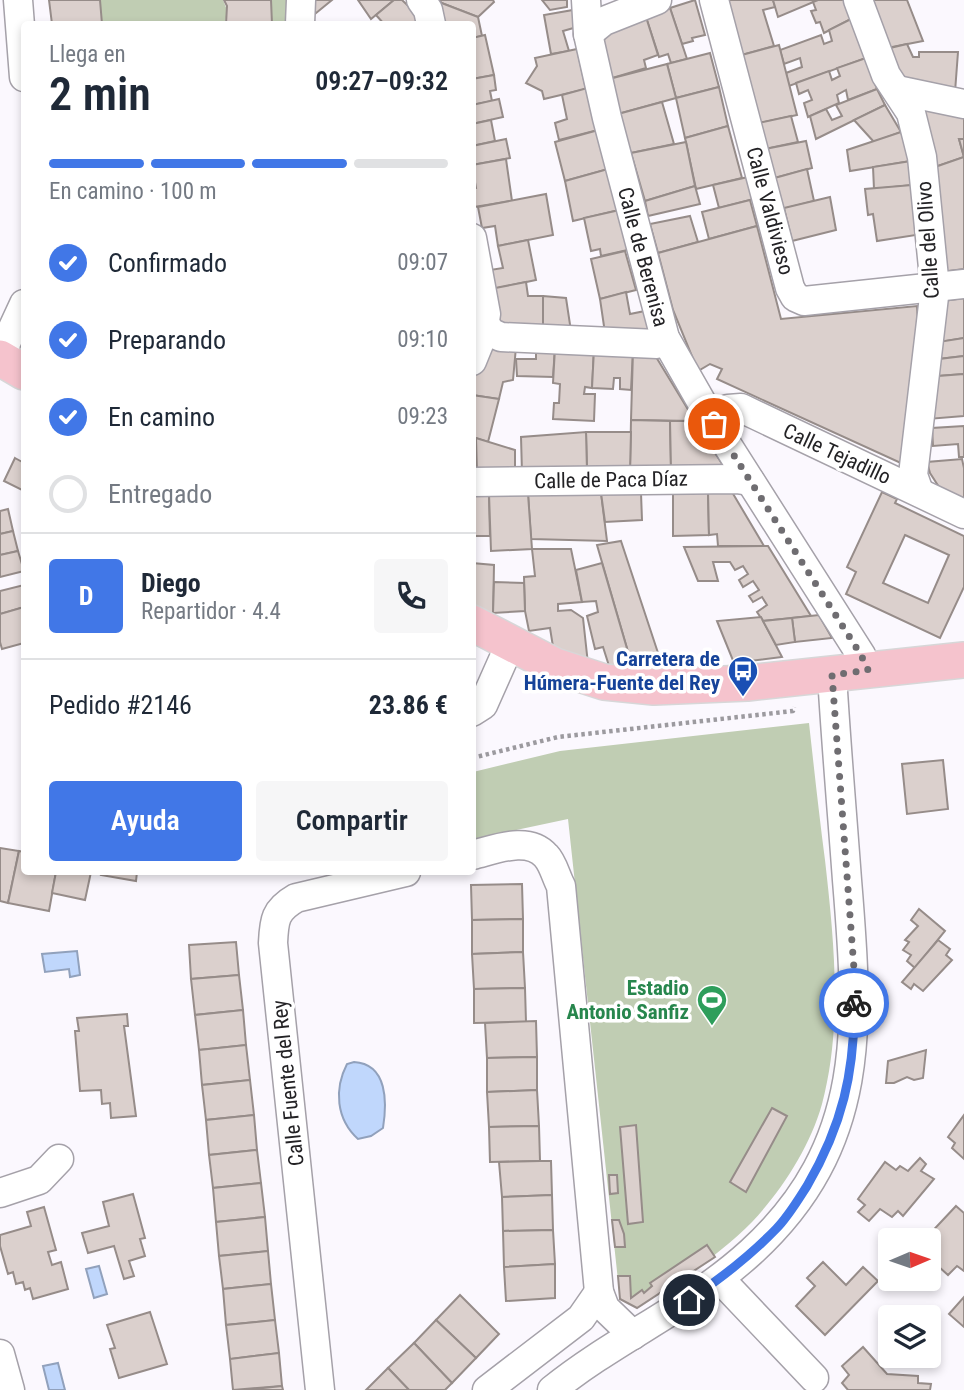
<!DOCTYPE html>
<html lang="es">
<head>
<meta charset="utf-8">
<style>
  body { margin:0; font-family:"Roboto Condensed",sans-serif; background:#f6f6f7; color:#1f2937; height:100vh; display:flex; flex-direction:column; font-size:26px; white-space:nowrap }
  * { box-sizing:border-box; margin:0 }
  p { font-size:23px; color:#747a83 }
  .icon { flex:none; width:38px; height:38px; fill:none; stroke:currentColor; stroke-width:2; stroke-linecap:round; stroke-linejoin:round }
  .map { position:relative; flex:1; overflow:hidden }
  .panel { position:absolute; left:21px; top:21px; width:455px; height:854px; display:flex; flex-direction:column; background:#fff; border-radius:7px; box-shadow:0 4px 10px #0003 }
  .panel>* { flex:none }
  .needle { width:46px; rotate:88deg }
  .buttons { position:absolute; left:878px; top:1228px; display:grid; gap:14px }
  .buttons a { display:grid; place-items:center; width:63px; height:63px; border-radius:7px; background:#fff; box-shadow:0 4px 10px #0003; font-size:35px }
  .pin { position:absolute; display:grid; place-items:center; width:60px; height:60px; color:#fff; margin:-30px; border:4px solid #fff; border-radius:50%; box-shadow:0 2px 7px #0007 }
  .courier { position:absolute; display:grid; place-items:center; width:70px; height:70px; margin:-35px; border:5px solid #4177e7; border-radius:50%; background:#fff; color:#222; box-shadow:0 2px 9px #0007 }
  .summary em { font-style:normal; font-weight:600 }
  .summary div { display:flex; flex-direction:column-reverse }
  .summary { display:flex; align-items:center; justify-content:space-between; height:119px; padding:0 28px }
  h1 { font-size:46px; font-weight:600; line-height:52px }
  .bar { display:grid; grid-template-columns:repeat(4,1fr); gap:10px 7px; align-content:center; height:84px; padding:0 28px }
  .bar i { height:9px; border-radius:5px; background:#e0e1e3 }
  .bar .current { background:#4177e7 }
  .bar p { grid-column:span 4 }
  .line { display:flex; align-items:center; gap:18px; padding:0 28px; border-top:2px solid #e0e1e3 }
  .line div { flex:1 }
  .round { display:grid; place-items:center; flex:none; width:74px; height:74px; border-radius:7px; background:#f6f6f7 }
  ol { padding:0 28px; list-style:none }
  li { display:flex; align-items:center; gap:21px; height:77px }
  li p { margin-inline-start:auto }
  li .icon { padding:7px; border-radius:50%; background:#4177e7; color:#fff; stroke-width:4 }
  li:last-child { color:#747a83 }
  li i { width:38px; height:38px; border:4px solid #e0e1e3; border-radius:50% }
  .cta { display:flex; gap:14px; margin-top:auto; padding:14px 28px }
  .cta a { flex:1; height:80px; border-radius:7px; background:#4177e7; color:#fff; font-size:28px; font-weight:600; line-height:80px; text-align:center }
  .cta a+a { background:#f6f6f7; color:#1f2937 }
  .map>svg:first-child { display:block }
  .green { fill:#c0cdb3 }
  .water { fill:#c0d7fc; stroke:#91a1bc; stroke-width:2 }
  .building { fill:#dbd0cd; stroke:#968c89; stroke-width:2; fill-rule:evenodd }
  .lines { fill:none; stroke-linecap:round; stroke-linejoin:round }
  .minor-casing { stroke:#a5a1a9; stroke-width:31 }
  .major-casing { stroke:#d7d7d8; stroke-width:38 }
  .path { stroke:#9c9a9f; stroke-width:4.5; stroke-dasharray:3.5 3.5; stroke-linecap:butt }
  .minor { stroke:#fff; stroke-width:28 }
  .major { stroke:#f5c3cd; stroke-width:35 }
  .done { stroke:#6f6d71; stroke-width:7; stroke-dasharray:0 12.6 }
  .route { stroke:#4177e7; stroke-width:9 }
  .labels { text-anchor:middle; dominant-baseline:central; stroke-width:7; stroke-linejoin:round; paint-order:stroke }
  .street-label { font-size:21px; fill:#232225; stroke:#fff }
  .transit-label { font-size:21px; font-weight:bold; fill:#164399; stroke:#fff; text-anchor:end }
  .leisure-label { font-size:21px; font-weight:bold; fill:#27864d; stroke:#fff; text-anchor:end }
</style>
</head>
<body>
<div class="map">
<svg width="964" height="1390" viewBox="0 0 964 1390">
  <rect width="100%" height="100%" fill="#fbf8fe"/>
  <g class="green">
    <path d="M100,0H223L227,10L225,24H102Z"/>
    <path d="M262,0H314V24H265Z"/>
    <path d="M809,723C814,768 819,814 825,860C834,940 843,1025 822,1104C810,1147 782,1190 752,1222C718,1257 677,1281 637,1308L620,1299L568,819L473,839V772L560,751Z"/>
  </g>
  <g class="water">
    <path d="M77,951L80,975L70,977L69,969L45,972L42,954Z"/>
    <path d="M354,1062C388,1064 387,1103 383,1128L371,1136L358,1139C336,1119 334,1089 347,1064Z"/>
    <path d="M99,1266L107,1294L94,1298L86,1269Z"/>
    <path d="M58,1363L65,1390H49L43,1366Z"/>
  </g>
  <g class="building">
    <path d="M49,0H100L102,24H52Z"/>
    <path d="M224,0H271L272,24H226L227,6Z"/>
    <path d="M312,0H332L310,18Z"/>
    <path d="M358,0H394L371,19Z"/>
    <path d="M394,0H402L422,19L414,24H384L376,15Z"/>
    <path d="M442,0H493L494,2L478,17L439,2Z"/>
    <path d="M542,0H567V7L550,10Z"/>
    <path d="M695,0L705,35L692,38L693,41L682,44L670,8Z"/>
    <path d="M724,0H773L775,7L763,10L774,46L738,56Z"/>
    <path d="M773,0H818L778,17Z"/>
    <path d="M818,0H846L853,18L824,33L820,22L816,23L811,11L816,10L813,2Z"/>
    <path d="M869,0H907L923,41L887,48Z"/>
    <path d="M439,2L478,17L482,36L472,38V24H439Z"/>
    <path d="M670,8L687,59L671,63L668,54L659,57L646,17Z"/>
    <path d="M573,10L577,27L563,31L569,51L551,54L544,15Z"/>
    <path d="M646,17L658,55L644,60L646,68L609,79L600,47L607,34Z"/>
    <path d="M853,18L866,58L789,86L786,73L802,67L800,58L784,64L780,50L821,35L824,44L832,41L829,30Z"/>
    <path d="M485,35L494,75L472,79V38Z"/>
    <path d="M907,44L913,57H919V52H958L955,92L900,77L890,48Z"/>
    <path d="M779,45L797,115L755,124L738,56Z"/>
    <path d="M577,49L586,89L544,99L542,91L526,83L537,66L535,58Z"/>
    <path d="M710,53L719,87L676,98L667,64Z"/>
    <path d="M866,58L877,89L848,100L846,90L837,95L839,103L808,117L804,103L812,100L808,90L799,94L796,83L829,71L832,80L840,76L837,68Z"/>
    <path d="M667,64L676,98L618,114L609,79Z"/>
    <path d="M494,75L496,90L490,91L492,101L472,105V79Z"/>
    <path d="M591,87L602,129L559,140L555,123L567,119L562,95Z"/>
    <path d="M719,87L728,126L685,138L676,98Z"/>
    <path d="M877,89L885,105L816,139L810,116L826,109L832,120L842,116L836,105Z"/>
    <path d="M499,99L503,117L472,124V105Z"/>
    <path d="M662,102L674,144L631,153L618,114Z"/>
    <path d="M885,105L901,132L874,142L854,120Z"/>
    <path d="M922,106L964,113V139H959L964,157L935,167Z"/>
    <path d="M791,116L798,142L765,149L758,123Z"/>
    <path d="M491,120L495,141L472,146V124Z"/>
    <path d="M728,126L742,178L696,189L685,138Z"/>
    <path d="M602,129L612,168L565,181L555,142Z"/>
    <path d="M901,132L911,161L850,171L847,150Z"/>
    <path d="M506,139L510,158L472,165V146Z"/>
    <path d="M959,139H964V269L941,272L935,167L964,157Z"/>
    <path d="M806,141L812,168L771,179L765,149Z"/>
    <path d="M686,142L695,186L645,201L631,153Z"/>
    <path d="M506,159L512,201L474,207L472,189L476,188L472,165Z"/>
    <path d="M911,161L912,185L874,189L873,167Z"/>
    <path d="M608,169L619,210L573,221L565,181Z"/>
    <path d="M807,169L814,201L779,210L771,179Z"/>
    <path d="M748,177L754,199L719,208L713,185Z"/>
    <path d="M912,185L916,235L877,241L873,214L868,215L865,189Z"/>
    <path d="M695,186L700,204L648,216L645,201Z"/>
    <path d="M546,194L553,235L498,246L495,226L482,228L478,207Z"/>
    <path d="M830,197L836,230L792,241L784,208Z"/>
    <path d="M750,200L757,226L709,239L702,212Z"/>
    <path d="M624,209L632,249L601,256L600,249L591,251L584,218Z"/>
    <path d="M690,216L698,242L658,253L650,224Z"/>
    <path d="M757,226L781,319L917,306L918,324L903,464L717,379L722,369L710,364L698,371L673,310L658,253Z"/>
    <path d="M528,240L536,280L493,289L490,270L503,268L498,246Z"/>
    <path d="M625,251L636,290L600,299L591,259Z"/>
    <path d="M526,282L528,296H543V331L506,332L495,319L490,289Z"/>
    <path d="M626,292L630,314L645,311L651,334L605,333L600,299Z"/>
    <path d="M543,296L566,298L571,331H543Z"/>
    <path d="M964,298V338L934,343L937,302Z"/>
    <path d="M964,338V356L939,359L938,342Z"/>
    <path d="M491,346L516,347L513,380L503,382L499,399L472,395V378L481,353Z"/>
    <path d="M536,347L555,348L553,377L517,376L516,359H536Z"/>
    <path d="M555,348L594,349L592,388L585,387L584,394H595L594,421L553,419L554,403H559L560,384L553,383Z"/>
    <path d="M594,349L633,351L631,390L620,389V378H614L613,389L592,388Z"/>
    <path d="M633,351L653,352L695,421L631,420Z"/>
    <path d="M964,356V374L938,376L939,359Z"/>
    <path d="M964,374V416L928,419L938,376Z"/>
    <path d="M472,395L499,399L488,442L472,437Z"/>
    <path d="M631,420L670,421L671,469L630,470Z"/>
    <path d="M670,421H695L724,467L671,469Z"/>
    <path d="M964,426V457H959L958,444L933,446L932,428Z"/>
    <path d="M586,432H631L630,470L587,471Z"/>
    <path d="M586,432L587,471L522,473L521,437Z"/>
    <path d="M476,438L515,450V472L477,473Z"/>
    <path d="M15,458L24,463V491L4,481Z"/>
    <path d="M962,459L964,468V499L939,487L930,473L927,462Z"/>
    <path d="M673,492H708L709,535L673,536Z"/>
    <path d="M708,492H732L764,546H718L717,534L709,535Z"/>
    <path d="M882,492L897,499L895,503L964,536V587L940,638L846,594L856,572L847,567ZM905,535L949,555L928,603L883,583Z"/>
    <path d="M601,493L607,541L531,539L528,494Z"/>
    <path d="M601,493H641L642,520L605,522Z"/>
    <path d="M472,494H489L490,536H472Z"/>
    <path d="M489,494H528L532,549L491,551Z"/>
    <path d="M8,509L13,531L0,534V511Z"/>
    <path d="M13,531L18,551L0,555V534Z"/>
    <path d="M621,541L663,668L633,669L597,545Z"/>
    <path d="M768,546L811,616L763,621L757,612L767,605L762,597L753,602L749,596L759,590L753,581L743,587L739,580L748,574L743,566L735,570L730,562H713L718,581H698L684,547Z"/>
    <path d="M532,549H571L582,602L558,604V611L571,610L583,618L588,664L554,653L550,628L529,631L525,611L524,577L535,576Z"/>
    <path d="M18,551L24,571L0,577V555Z"/>
    <path d="M472,563L494,565L493,619L472,607Z"/>
    <path d="M602,563L633,669H610L603,647L595,649L587,616L598,612L596,601L582,602L576,570Z"/>
    <path d="M494,582L524,583L525,611L493,613Z"/>
    <path d="M24,585V607L0,614V591Z"/>
    <path d="M24,607V643L2,649L0,642V614Z"/>
    <path d="M819,615L832,638L795,642L792,618Z"/>
    <path d="M761,617L782,657L734,663L717,621Z"/>
    <path d="M792,618L795,642L776,645L763,621Z"/>
    <path d="M943,760L948,809L907,814L902,764Z"/>
    <path d="M0,848L19,851L8,903L0,901Z"/>
    <path d="M19,851L24,852V872H56L49,911L8,903Z"/>
    <path d="M56,872H91L85,900L52,893Z"/>
    <path d="M102,872H137L136,881L101,875Z"/>
    <path d="M522,884L523,919L472,920L471,885Z"/>
    <path d="M919,909L945,931L915,968L907,961L911,955L903,950L909,942L905,940L918,926L911,920Z"/>
    <path d="M523,919V952L472,954V920Z"/>
    <path d="M938,940L950,949L946,955L952,960L923,991L914,984L911,989L902,982Z"/>
    <path d="M236,942L239,975L191,979L189,945Z"/>
    <path d="M523,952L525,988L474,989L472,954Z"/>
    <path d="M239,975L243,1010L195,1015L191,979Z"/>
    <path d="M525,988L526,1022L474,1023V989Z"/>
    <path d="M243,1010L246,1045L199,1050L195,1015Z"/>
    <path d="M127,1014L128,1026H124L136,1116L111,1118L110,1103L102,1104L101,1090L80,1091L75,1031H79L77,1018Z"/>
    <path d="M536,1021L537,1057L487,1058L485,1023Z"/>
    <path d="M246,1045L250,1080L202,1085L199,1050Z"/>
    <path d="M926,1050L923,1078L914,1080L907,1077L894,1083H886L888,1061Z"/>
    <path d="M537,1057V1090L487,1092V1058Z"/>
    <path d="M250,1080L254,1115L206,1120L202,1085Z"/>
    <path d="M537,1090L539,1126L489,1127L487,1092Z"/>
    <path d="M772,1108L787,1116L746,1192L730,1182Z"/>
    <path d="M254,1115L257,1150L209,1155L206,1120Z"/>
    <path d="M964,1115V1159L952,1148L955,1143L948,1137Z"/>
    <path d="M636,1125L643,1222L628,1224L620,1127Z"/>
    <path d="M539,1126L540,1161L490,1162L489,1127Z"/>
    <path d="M257,1150L261,1183L213,1188L209,1155Z"/>
    <path d="M920,1158L926,1164L921,1171L934,1179L903,1216L898,1211L892,1217L880,1209L869,1221L858,1212L865,1205L858,1199L885,1162L896,1170L900,1166L908,1171Z"/>
    <path d="M540,1161H551L552,1195L502,1197L499,1162Z"/>
    <path d="M609,1175H617L618,1193L610,1194Z"/>
    <path d="M261,1183L265,1217L216,1222L213,1188Z"/>
    <path d="M133,1194L145,1238L140,1239L145,1256L129,1261L134,1276L124,1279L114,1246L88,1253L82,1233L109,1226L103,1202Z"/>
    <path d="M552,1195L553,1230L503,1231L502,1197Z"/>
    <path d="M956,1206L964,1213V1271L957,1266L948,1275L929,1258V1253L934,1247L925,1239Z"/>
    <path d="M44,1207L56,1250L48,1252L52,1265L61,1262L68,1289L33,1299L30,1288L25,1290L23,1282L16,1284L13,1272L8,1274L0,1246V1235L31,1226L27,1212Z"/>
    <path d="M265,1217L268,1251L219,1256L216,1222Z"/>
    <path d="M612,1220H619L624,1234L625,1247H615Z"/>
    <path d="M553,1230L555,1264L504,1267L503,1231Z"/>
    <path d="M707,1245L715,1257L637,1308L620,1299L618,1276H630L631,1298L642,1290L644,1293L652,1286L650,1283Z"/>
    <path d="M268,1251L271,1284L223,1289L219,1256Z"/>
    <path d="M823,1262L846,1285L863,1267L878,1281L825,1335L796,1306L815,1286L807,1278Z"/>
    <path d="M555,1264V1298L506,1301L504,1267Z"/>
    <path d="M271,1284L275,1320L226,1325L223,1289Z"/>
    <path d="M460,1295L499,1334L476,1358L436,1320Z"/>
    <path d="M964,1297V1327L949,1314Z"/>
    <path d="M150,1312L167,1364L119,1378L110,1349L115,1348L107,1325Z"/>
    <path d="M275,1320L279,1353L230,1359L226,1325Z"/>
    <path d="M436,1320L476,1358L452,1383L414,1343Z"/>
    <path d="M414,1343L452,1383L445,1390H409L388,1368Z"/>
    <path d="M863,1347L887,1374L918,1376V1383L931,1384L930,1390H848L842,1383L849,1375L842,1366Z"/>
    <path d="M279,1353L282,1386L233,1390L230,1359Z"/>
    <path d="M388,1368L409,1390H366Z"/>
    <path d="M282,1386L283,1390H244Z"/>
  </g>
  <g class="lines">
    <g class="minor-casing">
      <g id="minor">
        <path d="M18,0L24,77"/>
        <path d="M421,0L428,10L431,24"/>
        <path d="M586,0L588,34L607,118L665,338L714,424L861,655L868,670"/>
        <path d="M714,0L790,288L795,297L804,301L964,284"/>
        <path d="M858,0L886,75L911,113L922,157L935,288L913,475L919,492"/>
        <path d="M300,24L301,0"/>
        <path d="M588,34L604,21L657,0"/>
        <path d="M897,90L964,104"/>
        <path d="M472,238L486,314L483,334L472,361"/>
        <path d="M485,325L492,333L501,337L657,344L665,338"/>
        <path d="M0,356L24,304"/>
        <path d="M714,424L728,409L741,408L964,514"/>
        <path d="M472,482L736,479L750,481"/>
        <path d="M472,712L483,705L511,642"/>
        <path d="M472,855C494,850 528,835 546,856C553,863 556,877 561,886L599,1292L605,1308L633,1335"/>
        <path d="M0,1193L39,1180L59,1159"/>
        <path d="M720,1279L814,1378"/>
        <path d="M0,1354L10,1390"/>
        <path d="M320,1390L273,943C274,920 275,910 296,898L406,872"/>
        <path d="M487,1390L581,1318L599,1292"/>
        <path d="M552,1390C615,1339 691,1307 751,1252C868,1145 859,1025 847,880C842,812 836,743 832,675"/>
      </g>
    </g>
    <g class="major-casing">
      <g id="major">
        <path d="M0,358L24,372"/>
        <path d="M472,623L555,666L604,682L654,687L747,683L964,660"/>
      </g>
    </g>
    <path class="path" d="M472,758L558,737L793,711L794,707"/>
    <use href="#minor" class="minor"/>
    <use href="#major" class="major"/>
  </g>
  <g class="lines">
    <path class="done" d="M714,424L861,655L868,670L832,675L854,969V1003"/>
    <path class="route" d="M689,1300C720,1279 750,1256 776,1229C788,1217 798,1200 807,1186C842,1126 855,1072 854,1003"/>
  </g>
  <defs>
    <g id="bus-pin" transform="scale(1.575)"><path d="M0 17L-7.5 6A9.5 9.5 0 1 1 7.5 6Z" fill="#1a4fb4" stroke="#fff"/><path d="M-5-6H5V4H4V6H2V4H-2V6H-4V4H-5ZM-3.5-4V0h7V-4ZM-3.5 1.2v1.5H-2V1.2ZM2 1.2v1.5H3.5V1.2Z" fill="#fff"/></g>
    <g id="stadium-pin" transform="scale(1.575)"><path d="M0 17L-7.5 6A9.5 9.5 0 1 1 7.5 6Z" fill="#2e9e5b" stroke="#fff"/><path d="M0-5a6.5 5 0 1 0 0 10a6.5 5 0 1 0 0-10ZM-3.5-1.8h7v3.6h-7Z" fill="#fff"/></g>
  </defs>
  <g fill-rule="evenodd">
    <use href="#bus-pin" x="743" y="671"/>
    <use href="#stadium-pin" x="712" y="1000"/>
  </g>
  <g class="labels">
    <g class="street-label">
      <text transform="translate(770 211) rotate(75)">Calle Valdivieso</text>
      <text transform="translate(928 240) rotate(-94)">Calle del Olivo</text>
      <text transform="translate(643 257) rotate(75)">Calle de Berenisa</text>
      <text transform="translate(837 454) rotate(25)">Calle Tejadillo</text>
      <text transform="translate(611 480) rotate(-1)">Calle de Paca Díaz</text>
      <text transform="translate(288 1083) rotate(-96)">Calle Fuente del Rey</text>
    </g>
    <g class="transit-label">
      <text x="720" y="659">Carretera de<tspan x="720" dy="24">Húmera-Fuente del Rey</tspan></text>
    </g>
    <g class="leisure-label">
      <text x="689" y="988">Estadio<tspan x="689" dy="24">Antonio Sanfiz</tspan></text>
    </g>
  </g>
</svg>
<div class="buttons">
<a><svg class="needle" viewBox="-14 -14 28 28"><path d="M0-13l5 13h-10z" fill="#e53935"/><path d="M0 13l5-13h-10z" fill="#747a83"/></svg></a>
<a><svg class="icon" aria-label="layers" viewBox="0 0 24 24"><path d="M12 4l9 5-9 5-9-5zM3 14l9 5 9-5"/></svg></a>
</div>
<div class="pin" style="left:714px;top:424px;background:#ea580c"><svg class="icon" aria-label="bag" viewBox="0 0 24 24"><path d="M5 8h14l-1 12H6zM9 8a3 3 0 0 1 6 0"/></svg></div>
<div class="pin" style="left:689px;top:1300px;background:#1f2937"><svg class="icon" aria-label="home" viewBox="0 0 24 24"><path d="M3 11l9-7 9 7M6 9v11h12V9"/></svg></div>
<div class="courier" style="left:854px;top:1003px"><svg class="icon" aria-label="bike" viewBox="0 0 24 24"><circle cx="6" cy="16" r="4"/><circle cx="18" cy="16" r="4"/><path d="M6 16l4-8h5l3 8M10 8l3 8H6M13 5h3"/></svg></div>
<section class="panel">
<div class="summary"><div><h1>2 min</h1><p>Llega en</p></div><em>09:27–09:32</em></div>
<div class="bar"><i class="current"></i><i class="current"></i><i class="current"></i><i></i><p>En camino · 100 m</p></div>
<ol>
<li><svg class="icon" aria-label="check" viewBox="0 0 24 24"><path d="M5 12l5 5 9-10"/></svg>Confirmado<p>09:07</p></li>
<li><svg class="icon" aria-label="check" viewBox="0 0 24 24"><path d="M5 12l5 5 9-10"/></svg>Preparando<p>09:10</p></li>
<li><svg class="icon" aria-label="check" viewBox="0 0 24 24"><path d="M5 12l5 5 9-10"/></svg>En camino<p>09:23</p></li>
<li><i></i>Entregado</li>
</ol>
<div class="line" style="height:126px"><b class="round" style="background:#4177e7;color:#fff">D</b><div><b>Diego</b><p>Repartidor · 4.4</p></div><a class="round"><svg class="icon" aria-label="phone" viewBox="0 0 24 24"><path d="M5 4h4l2 5-3 2q2 4 5 5l2-3 5 2v4C11 20 4 13 5 4z"/></svg></a></div>
<div class="line" style="height:91px"><div>Pedido #2146</div><b>23.86 €</b></div>
<div class="cta"><a>Ayuda</a><a>Compartir</a></div>
</section>
</div>
</body>
</html>
